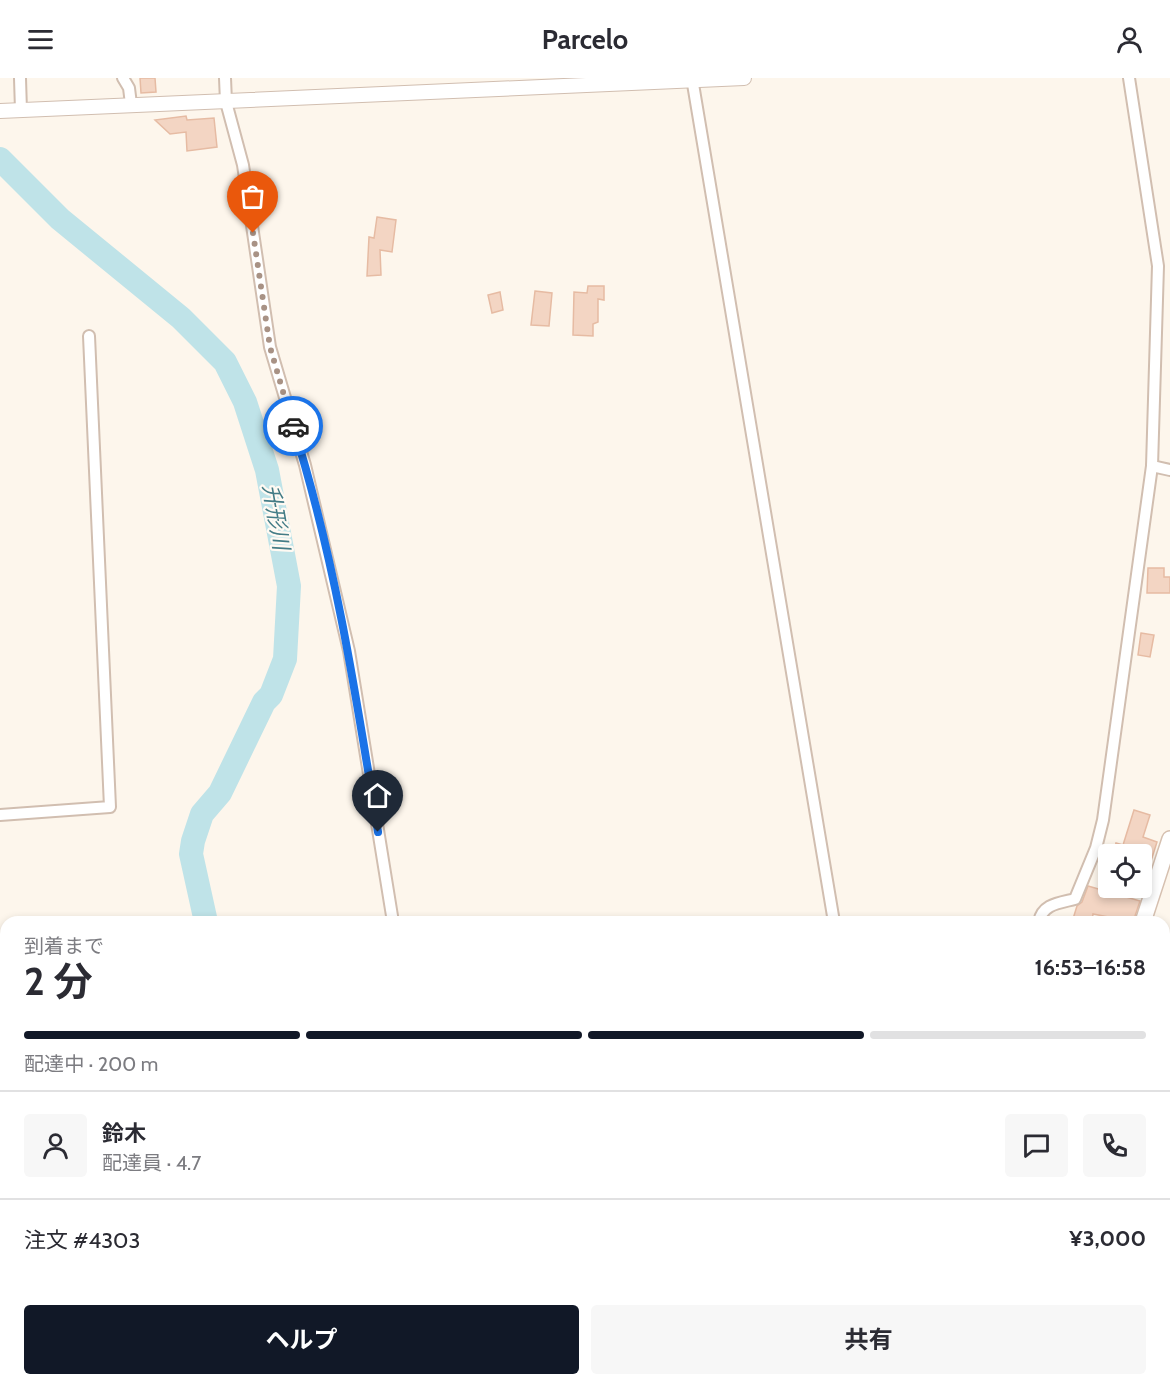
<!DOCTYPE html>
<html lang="ja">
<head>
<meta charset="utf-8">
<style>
  body { margin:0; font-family:Cabin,"Noto Sans JP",sans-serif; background:#f7f7f7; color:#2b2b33; height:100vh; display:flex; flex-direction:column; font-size:22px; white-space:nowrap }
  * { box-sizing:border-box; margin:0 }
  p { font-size:20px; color:#7c7c81 }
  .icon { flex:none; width:33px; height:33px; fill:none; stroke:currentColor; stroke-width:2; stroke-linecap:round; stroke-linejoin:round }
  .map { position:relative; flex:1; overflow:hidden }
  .drawer { position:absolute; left:0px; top:838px; width:1170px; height:470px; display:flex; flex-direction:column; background:#fff; border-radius:18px 18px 0 0; box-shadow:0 3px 9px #0003 }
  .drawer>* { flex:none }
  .controls { position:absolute; left:1098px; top:766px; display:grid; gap:12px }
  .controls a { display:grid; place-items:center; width:54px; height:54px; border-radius:6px; background:#fff; box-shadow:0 3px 9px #0003; font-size:30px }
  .pin { position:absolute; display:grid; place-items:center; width:51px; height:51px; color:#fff; margin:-62px -26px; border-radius:50% 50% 50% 0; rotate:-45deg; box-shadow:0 0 6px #0007 }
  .pin .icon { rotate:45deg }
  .courier { position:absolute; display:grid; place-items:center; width:60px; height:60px; margin:-30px; border:4px solid #1a73e8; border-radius:50%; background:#fff; color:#222; box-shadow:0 2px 8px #0007 }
  .headline em { font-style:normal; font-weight:700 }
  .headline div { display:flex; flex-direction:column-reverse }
  .headline { display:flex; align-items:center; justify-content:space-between; height:102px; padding:0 24px }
  h1 { font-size:39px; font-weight:700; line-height:45px }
  .bar { display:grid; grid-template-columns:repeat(4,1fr); gap:9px 6px; align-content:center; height:72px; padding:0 24px }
  .bar i { height:8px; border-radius:4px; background:#e1e1e2 }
  .bar .current { background:#111827 }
  .bar p { grid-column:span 4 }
  .line { display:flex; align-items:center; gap:15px; padding:0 24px; border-top:2px solid #e1e1e2 }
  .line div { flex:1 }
  .round { display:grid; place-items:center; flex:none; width:63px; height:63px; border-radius:6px; background:#f7f7f7 }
  .button { display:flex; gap:12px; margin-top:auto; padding:12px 24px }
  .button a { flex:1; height:69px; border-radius:6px; background:#111827; color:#fff; font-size:24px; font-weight:700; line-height:69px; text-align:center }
  .button a+a { background:#f7f7f7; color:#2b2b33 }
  header { display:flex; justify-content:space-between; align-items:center; height:78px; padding:0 24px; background:#fff; font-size:27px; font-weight:700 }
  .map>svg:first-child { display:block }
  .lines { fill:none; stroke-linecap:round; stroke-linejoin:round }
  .river { stroke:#bfe3e8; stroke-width:24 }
  .building { fill:#f3d5c3; stroke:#e6bba3; stroke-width:1.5 }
  .service-casing { stroke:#d1beb0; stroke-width:8 }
  .minor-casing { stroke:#d1beb0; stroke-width:14 }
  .tertiary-casing { stroke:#d1beb0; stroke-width:16 }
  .secondary-casing { stroke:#d6c0b0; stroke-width:18 }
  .service { stroke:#fff; stroke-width:5 }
  .minor { stroke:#fff; stroke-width:10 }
  .tertiary { stroke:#fff; stroke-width:14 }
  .secondary { stroke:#fff; stroke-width:15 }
  .done { stroke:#a89285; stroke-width:6; stroke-dasharray:0 10.8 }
  .route { stroke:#1a73e8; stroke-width:8 }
  .labels { text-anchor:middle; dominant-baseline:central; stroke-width:4.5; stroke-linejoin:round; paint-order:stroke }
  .water-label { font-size:22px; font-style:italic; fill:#437c86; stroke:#fffaf3 }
</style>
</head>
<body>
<header><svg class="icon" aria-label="menu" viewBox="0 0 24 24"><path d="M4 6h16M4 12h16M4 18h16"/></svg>Parcelo<svg class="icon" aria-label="person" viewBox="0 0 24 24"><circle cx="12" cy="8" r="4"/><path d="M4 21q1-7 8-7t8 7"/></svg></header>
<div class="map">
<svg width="1170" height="1307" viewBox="0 0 1170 1307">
  <rect width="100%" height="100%" fill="#fdf6ec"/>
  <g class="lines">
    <g class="river">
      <path d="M0,81L60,141L181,240L225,284L245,324L267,392L289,508L285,581L271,617L264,624L220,715L202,736L193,763L191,776L206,844"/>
      <path d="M72,1307L73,1302"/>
    </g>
  </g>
  <g class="building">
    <path d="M140,0H155L156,14L141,15Z"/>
    <path d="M186,38L187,42L214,40L217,69L187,73L186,54L170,56L155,42Z"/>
    <path d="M377,139L396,142L392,174L380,172L381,197L367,198L369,159L374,160Z"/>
    <path d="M588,208H604V222L598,221V244L593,246V258L573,257L574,214L587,215Z"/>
    <path d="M535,213L552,215L549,248L531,247Z"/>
    <path d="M500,214L503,232L492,235L488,217Z"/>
    <path d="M1148,490H1164V499H1170V515H1147Z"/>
    <path d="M1141,555L1154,557L1150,579L1138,577Z"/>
    <path d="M1134,732L1150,737L1143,759L1157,764L1144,805H1142V777H1113L1116,765L1123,767Z"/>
    <path d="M1088,808L1140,823L1133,844L1093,836L1092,844H1072L1077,828L1082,824Z"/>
  </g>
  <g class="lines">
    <g class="service-casing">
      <g id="service">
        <path d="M1007,1302L1010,1307"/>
        <path d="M1110,1307L1112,1302"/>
      </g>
    </g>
    <g class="minor-casing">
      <g id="minor">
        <path d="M20,0L21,32"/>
        <path d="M123,0L129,10L131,26"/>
        <path d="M225,0L226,24L243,87L270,269L305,387L349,573L393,844"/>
        <path d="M692,0L834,844"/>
        <path d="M1152,388L1170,392"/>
        <path d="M0,737L110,729L89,258"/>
        <path d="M1039,844C1042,826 1059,825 1075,821L1096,770L1103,742L1152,388L1158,188L1129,0"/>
        <path d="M1164,1009L1170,1010"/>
        <path d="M469,1302L470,1307"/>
        <path d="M910,1302L911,1307"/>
      </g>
    </g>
    <g class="tertiary-casing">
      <path id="tertiary" d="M0,33L744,0"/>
    </g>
    <g class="secondary-casing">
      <g id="secondary">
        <path d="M1143,844L1170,761"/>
        <path d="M1070,1307V1302"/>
      </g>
    </g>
    <use href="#service" class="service"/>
    <use href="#minor" class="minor"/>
    <use href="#tertiary" class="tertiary"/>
    <use href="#secondary" class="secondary"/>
  </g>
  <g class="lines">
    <path class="done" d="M253,155L270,269L293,348"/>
    <path class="route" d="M293,348C335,480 356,617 378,754"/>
  </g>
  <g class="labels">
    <g class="water-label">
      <text transform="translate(276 439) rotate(80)">升形川</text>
    </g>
  </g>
</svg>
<div class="controls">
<a><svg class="icon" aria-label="locate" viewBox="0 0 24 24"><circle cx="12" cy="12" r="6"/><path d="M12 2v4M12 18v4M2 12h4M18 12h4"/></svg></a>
</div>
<div class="pin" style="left:253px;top:155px;background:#ea580c"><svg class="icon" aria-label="bag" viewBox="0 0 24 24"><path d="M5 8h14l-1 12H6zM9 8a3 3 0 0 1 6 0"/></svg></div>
<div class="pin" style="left:378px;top:754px;background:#1f2937"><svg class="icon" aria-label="home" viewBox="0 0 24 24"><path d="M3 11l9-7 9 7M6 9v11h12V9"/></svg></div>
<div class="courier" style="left:293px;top:348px"><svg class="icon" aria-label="car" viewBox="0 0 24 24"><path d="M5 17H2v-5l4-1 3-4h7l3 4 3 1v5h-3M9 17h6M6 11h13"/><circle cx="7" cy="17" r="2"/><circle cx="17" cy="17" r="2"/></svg></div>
<section class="drawer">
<div class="headline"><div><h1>2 分</h1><p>到着まで</p></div><em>16:53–16:58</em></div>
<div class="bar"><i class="current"></i><i class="current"></i><i class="current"></i><i></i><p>配達中 · 200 m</p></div>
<div class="line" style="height:108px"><a class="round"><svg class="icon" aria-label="person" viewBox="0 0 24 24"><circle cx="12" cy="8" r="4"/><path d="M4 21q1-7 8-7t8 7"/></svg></a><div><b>鈴木</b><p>配達員 · 4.7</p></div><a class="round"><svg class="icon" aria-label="chat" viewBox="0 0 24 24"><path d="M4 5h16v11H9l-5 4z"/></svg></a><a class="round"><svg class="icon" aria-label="phone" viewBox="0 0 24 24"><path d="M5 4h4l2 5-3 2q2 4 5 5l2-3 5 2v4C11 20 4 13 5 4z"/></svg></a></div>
<div class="line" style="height:78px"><div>注文 #4303</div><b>¥3,000</b></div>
<div class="button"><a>ヘルプ</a><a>共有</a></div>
</section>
</div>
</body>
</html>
